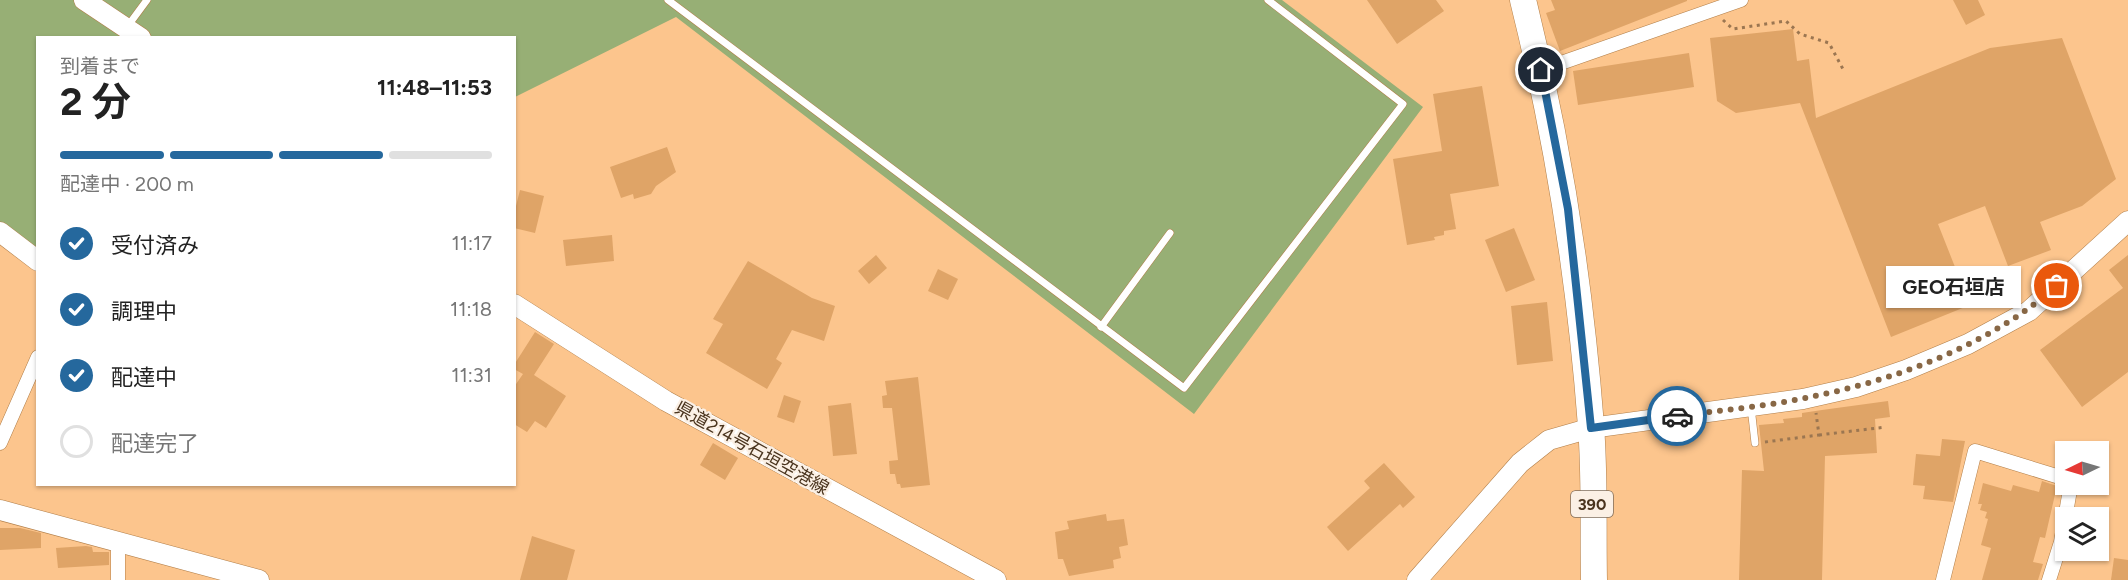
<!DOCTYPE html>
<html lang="ja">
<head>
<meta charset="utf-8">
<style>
  body { margin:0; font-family:Figtree,"Noto Sans JP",sans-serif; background:#f2f2f2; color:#222; height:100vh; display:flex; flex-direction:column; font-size:22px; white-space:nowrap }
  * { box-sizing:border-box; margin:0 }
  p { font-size:20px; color:#767676 }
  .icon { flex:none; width:33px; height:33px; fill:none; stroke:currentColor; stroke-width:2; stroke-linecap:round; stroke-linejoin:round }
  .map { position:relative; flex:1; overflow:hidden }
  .drawer { position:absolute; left:36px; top:36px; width:480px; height:450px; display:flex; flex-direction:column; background:#fff; border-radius:0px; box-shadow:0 2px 4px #0004 }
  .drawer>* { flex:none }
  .needle { width:39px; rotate:265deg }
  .tools { position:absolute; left:2055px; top:441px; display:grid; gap:12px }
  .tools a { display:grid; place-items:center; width:54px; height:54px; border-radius:0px; background:#fff; box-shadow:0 2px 4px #0004; font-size:30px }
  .pin { position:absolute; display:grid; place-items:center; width:51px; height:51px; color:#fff; margin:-26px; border:3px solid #fff; border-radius:50%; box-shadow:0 2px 6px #0007 }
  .courier { position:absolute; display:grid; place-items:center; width:60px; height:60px; margin:-30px; border:4px solid #25689d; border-radius:50%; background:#fff; color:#222; box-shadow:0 2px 8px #0007 }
  .bubble { position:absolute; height:42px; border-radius:0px; background:#fff; box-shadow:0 2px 4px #0004; font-size:20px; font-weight:700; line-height:42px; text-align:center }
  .overview em { font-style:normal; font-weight:700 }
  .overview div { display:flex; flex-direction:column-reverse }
  .overview { display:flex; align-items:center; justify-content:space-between; height:102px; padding:0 24px }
  h1 { font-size:39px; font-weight:700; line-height:45px }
  .bar { display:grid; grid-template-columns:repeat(4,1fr); gap:9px 6px; align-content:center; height:72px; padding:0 24px }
  .bar i { height:8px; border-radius:4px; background:#e0e0e0 }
  .bar .current { background:#25689d }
  .bar p { grid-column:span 4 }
  ol { padding:0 24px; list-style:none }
  li { display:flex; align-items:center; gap:18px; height:66px }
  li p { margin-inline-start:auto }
  li .icon { padding:6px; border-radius:50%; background:#25689d; color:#fff; stroke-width:4 }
  li:last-child { color:#767676 }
  li i { width:33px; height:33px; border:3px solid #e0e0e0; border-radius:50% }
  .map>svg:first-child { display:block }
  .green { fill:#97af75 }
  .building { fill:#dfa467 }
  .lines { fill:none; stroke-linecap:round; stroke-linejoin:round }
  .lane-casing { stroke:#b17e48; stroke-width:8 }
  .street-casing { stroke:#b17e48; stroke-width:15 }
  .secondary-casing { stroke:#b17e48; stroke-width:21 }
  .highway-casing { stroke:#b17e48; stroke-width:27 }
  .path { stroke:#9b7651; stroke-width:3; stroke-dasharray:3 4.5; stroke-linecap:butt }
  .lane { stroke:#fff; stroke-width:7 }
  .street { stroke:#fff; stroke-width:14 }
  .secondary { stroke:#fff; stroke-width:20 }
  .highway { stroke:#fff; stroke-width:26 }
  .done { stroke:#886745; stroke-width:6; stroke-dasharray:0 10.8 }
  .route { stroke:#25689d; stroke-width:8 }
  .labels { text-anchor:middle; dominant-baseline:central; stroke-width:4.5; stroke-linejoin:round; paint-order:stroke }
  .shield { fill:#fbf0e5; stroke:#7f6c5a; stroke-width:1.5 }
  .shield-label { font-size:16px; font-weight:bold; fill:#4a341e }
  .street-label { font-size:18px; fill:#4a341e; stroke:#fbf0e5 }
</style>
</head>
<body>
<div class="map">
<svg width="2128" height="580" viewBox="0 0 2128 580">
  <rect width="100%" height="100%" fill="#fcc58d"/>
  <path class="green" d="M0,0H1282L1423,107L1194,414L676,17L515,97L514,38H38L37,269L0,242Z"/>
  <g class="building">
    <path d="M1367,0H1436L1444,11L1397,44Z"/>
    <path d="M1551,0H1687V1L1560,51L1546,13L1555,10Z"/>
    <path d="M1953,0H1978L1985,15L1966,25Z"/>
    <path d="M1793,29L1797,61L1809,59L1816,118L1990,48L2062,38L2116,179L2082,206L2040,222L2051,250L2008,266L1985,206L1938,224L1970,305L1891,337L1800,103L1736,113L1717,101L1710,38Z"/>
    <path d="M1689,53L1694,87L1578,105L1573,71Z"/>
    <path d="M1482,86L1499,186L1450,194L1456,229L1444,231V235L1434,237L1435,240L1407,245L1393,159L1442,151L1433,94Z"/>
    <path d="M667,147L676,172L656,186L651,194L634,199L633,194L621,198L610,167Z"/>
    <path d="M520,190L544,196L535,233L514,228V214Z"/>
    <path d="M1514,228L1535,280L1506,292L1485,240Z"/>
    <path d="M612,235L614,261L566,266L563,240Z"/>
    <path d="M876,255L887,268L869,284L858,271Z"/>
    <path d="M2128,255V372L2082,407L2040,350L2123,288L2109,270Z"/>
    <path d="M748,261L812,298L835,306L824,341L792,330L776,359L782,363L767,389L706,353L723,324L713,319Z"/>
    <path d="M938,269L958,279L948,300L928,291Z"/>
    <path d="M1547,302L1553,361L1517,365L1511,306Z"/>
    <path d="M535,332L554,344L534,375L566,396L546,428L535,421L527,432L514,424V387L523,374L514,369V365Z"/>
    <path d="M918,377L930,485L901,488L900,484H897L895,474H890L889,461L898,460L892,408H883L882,396L887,395L885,381Z"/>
    <path d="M784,395L801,401L794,423L777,417Z"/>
    <path d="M1888,401L1890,417L1875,419L1877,453L1825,456L1822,580H1739L1742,470L1764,471L1759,425L1784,423L1783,419L1802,417V413L1822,410Z"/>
    <path d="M851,403L857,454L833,456L828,406Z"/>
    <path d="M1942,439L1965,441L1953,502L1923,499L1925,486L1913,485L1916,454L1940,456Z"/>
    <path d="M713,443L738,458L725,480L700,465Z"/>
    <path d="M1384,463L1415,497L1403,508L1400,504L1348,551L1327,527L1370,488L1364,481Z"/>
    <path d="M2042,481L2057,486L2045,538L2040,537L2033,562L2043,564L2038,580H1982L1991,548L1981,545L1988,519L1985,518L1987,512L1980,510L1982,504H1978L1983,483L2011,491L2013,485L2039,492Z"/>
    <path d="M1106,514L1107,521L1124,519L1128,545L1119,547L1121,558L1113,560L1114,568L1069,576L1063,559H1058L1055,532L1069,529L1067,521Z"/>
    <path d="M0,528H20L41,533V548L0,550Z"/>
    <path d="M532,536L575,550L567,580H520Z"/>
    <path d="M86,546L92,547L93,552H109V565L58,568L56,548Z"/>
    <path d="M2114,558L2128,560V580H2111Z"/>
  </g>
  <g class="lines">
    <g class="lane-casing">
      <g id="lane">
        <path d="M668,0L1184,388L1403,104L1268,0"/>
        <path d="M127,27L147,0"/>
        <path d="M1101,327L1170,233"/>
        <path d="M1751,407L1755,443"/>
      </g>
    </g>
    <g class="street-casing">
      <g id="street">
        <path d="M1541,70L1741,0"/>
        <path d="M0,443L38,357"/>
        <path d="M118,580V543"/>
        <path d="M1943,580L1975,451L2066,479"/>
        <path d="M2049,580L2061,542L2071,484"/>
      </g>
    </g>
    <g class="secondary-casing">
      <g id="secondary">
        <path d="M84,0L141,38"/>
        <path d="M0,232L38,261"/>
        <path d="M514,304L666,401L996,580"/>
        <path d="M0,510L259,580"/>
        <path d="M1417,580L1520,463L1549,440L1591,428L1803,399L1856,387L1906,370L1968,344L2029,311L2128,221"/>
      </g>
    </g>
    <g class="highway-casing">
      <path id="highway" d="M1523,0C1558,140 1580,281 1591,426C1595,477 1593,529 1594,580"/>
    </g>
    <g class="path">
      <path d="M1723,20L1733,29L1786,21L1800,34L1829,43L1844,71"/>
      <path d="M1819,435L1886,427"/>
      <path d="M1765,442L1819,435L1816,413"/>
    </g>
    <use href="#lane" class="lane"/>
    <use href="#street" class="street"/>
    <use href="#secondary" class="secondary"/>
    <use href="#highway" class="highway"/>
  </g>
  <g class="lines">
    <path class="done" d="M1677,416C1720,410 1763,407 1805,398C1894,381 1988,346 2057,286"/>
    <path class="route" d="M1541,70L1568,209L1591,428L1677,416"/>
  </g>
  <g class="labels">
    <rect class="shield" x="1571" y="491" width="42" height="26" rx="4.5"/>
    <g class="shield-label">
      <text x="1592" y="504">390</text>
    </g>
    <g class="street-label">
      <text transform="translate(752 448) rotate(29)">県道214号石垣空港線</text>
    </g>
  </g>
</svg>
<div class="tools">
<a><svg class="needle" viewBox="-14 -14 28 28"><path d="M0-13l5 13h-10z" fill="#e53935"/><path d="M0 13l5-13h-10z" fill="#767676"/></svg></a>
<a><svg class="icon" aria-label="layers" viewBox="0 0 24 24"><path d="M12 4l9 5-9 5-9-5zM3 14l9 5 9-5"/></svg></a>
</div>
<div class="pin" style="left:2057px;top:286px;background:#ea580c"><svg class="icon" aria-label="bag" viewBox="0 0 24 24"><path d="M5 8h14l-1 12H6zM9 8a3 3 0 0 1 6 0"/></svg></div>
<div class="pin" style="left:1541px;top:70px;background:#1f2937"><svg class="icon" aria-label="home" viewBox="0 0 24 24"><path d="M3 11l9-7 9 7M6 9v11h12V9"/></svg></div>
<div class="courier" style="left:1677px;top:416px"><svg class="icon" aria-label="car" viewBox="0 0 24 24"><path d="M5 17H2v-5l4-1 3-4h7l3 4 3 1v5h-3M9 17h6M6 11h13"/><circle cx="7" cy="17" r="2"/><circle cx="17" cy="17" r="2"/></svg></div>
<div class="bubble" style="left:1886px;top:266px;width:135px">GEO石垣店</div>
<section class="drawer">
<div class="overview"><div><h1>2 分</h1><p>到着まで</p></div><em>11:48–11:53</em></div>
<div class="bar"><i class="current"></i><i class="current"></i><i class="current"></i><i></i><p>配達中 · 200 m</p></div>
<ol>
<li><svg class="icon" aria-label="check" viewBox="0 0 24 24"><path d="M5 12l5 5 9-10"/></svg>受付済み<p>11:17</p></li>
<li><svg class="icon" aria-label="check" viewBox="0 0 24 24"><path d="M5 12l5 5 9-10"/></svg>調理中<p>11:18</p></li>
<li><svg class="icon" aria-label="check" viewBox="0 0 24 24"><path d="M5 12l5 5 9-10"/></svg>配達中<p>11:31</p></li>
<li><i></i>配達完了</li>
</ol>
</section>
</div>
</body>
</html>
